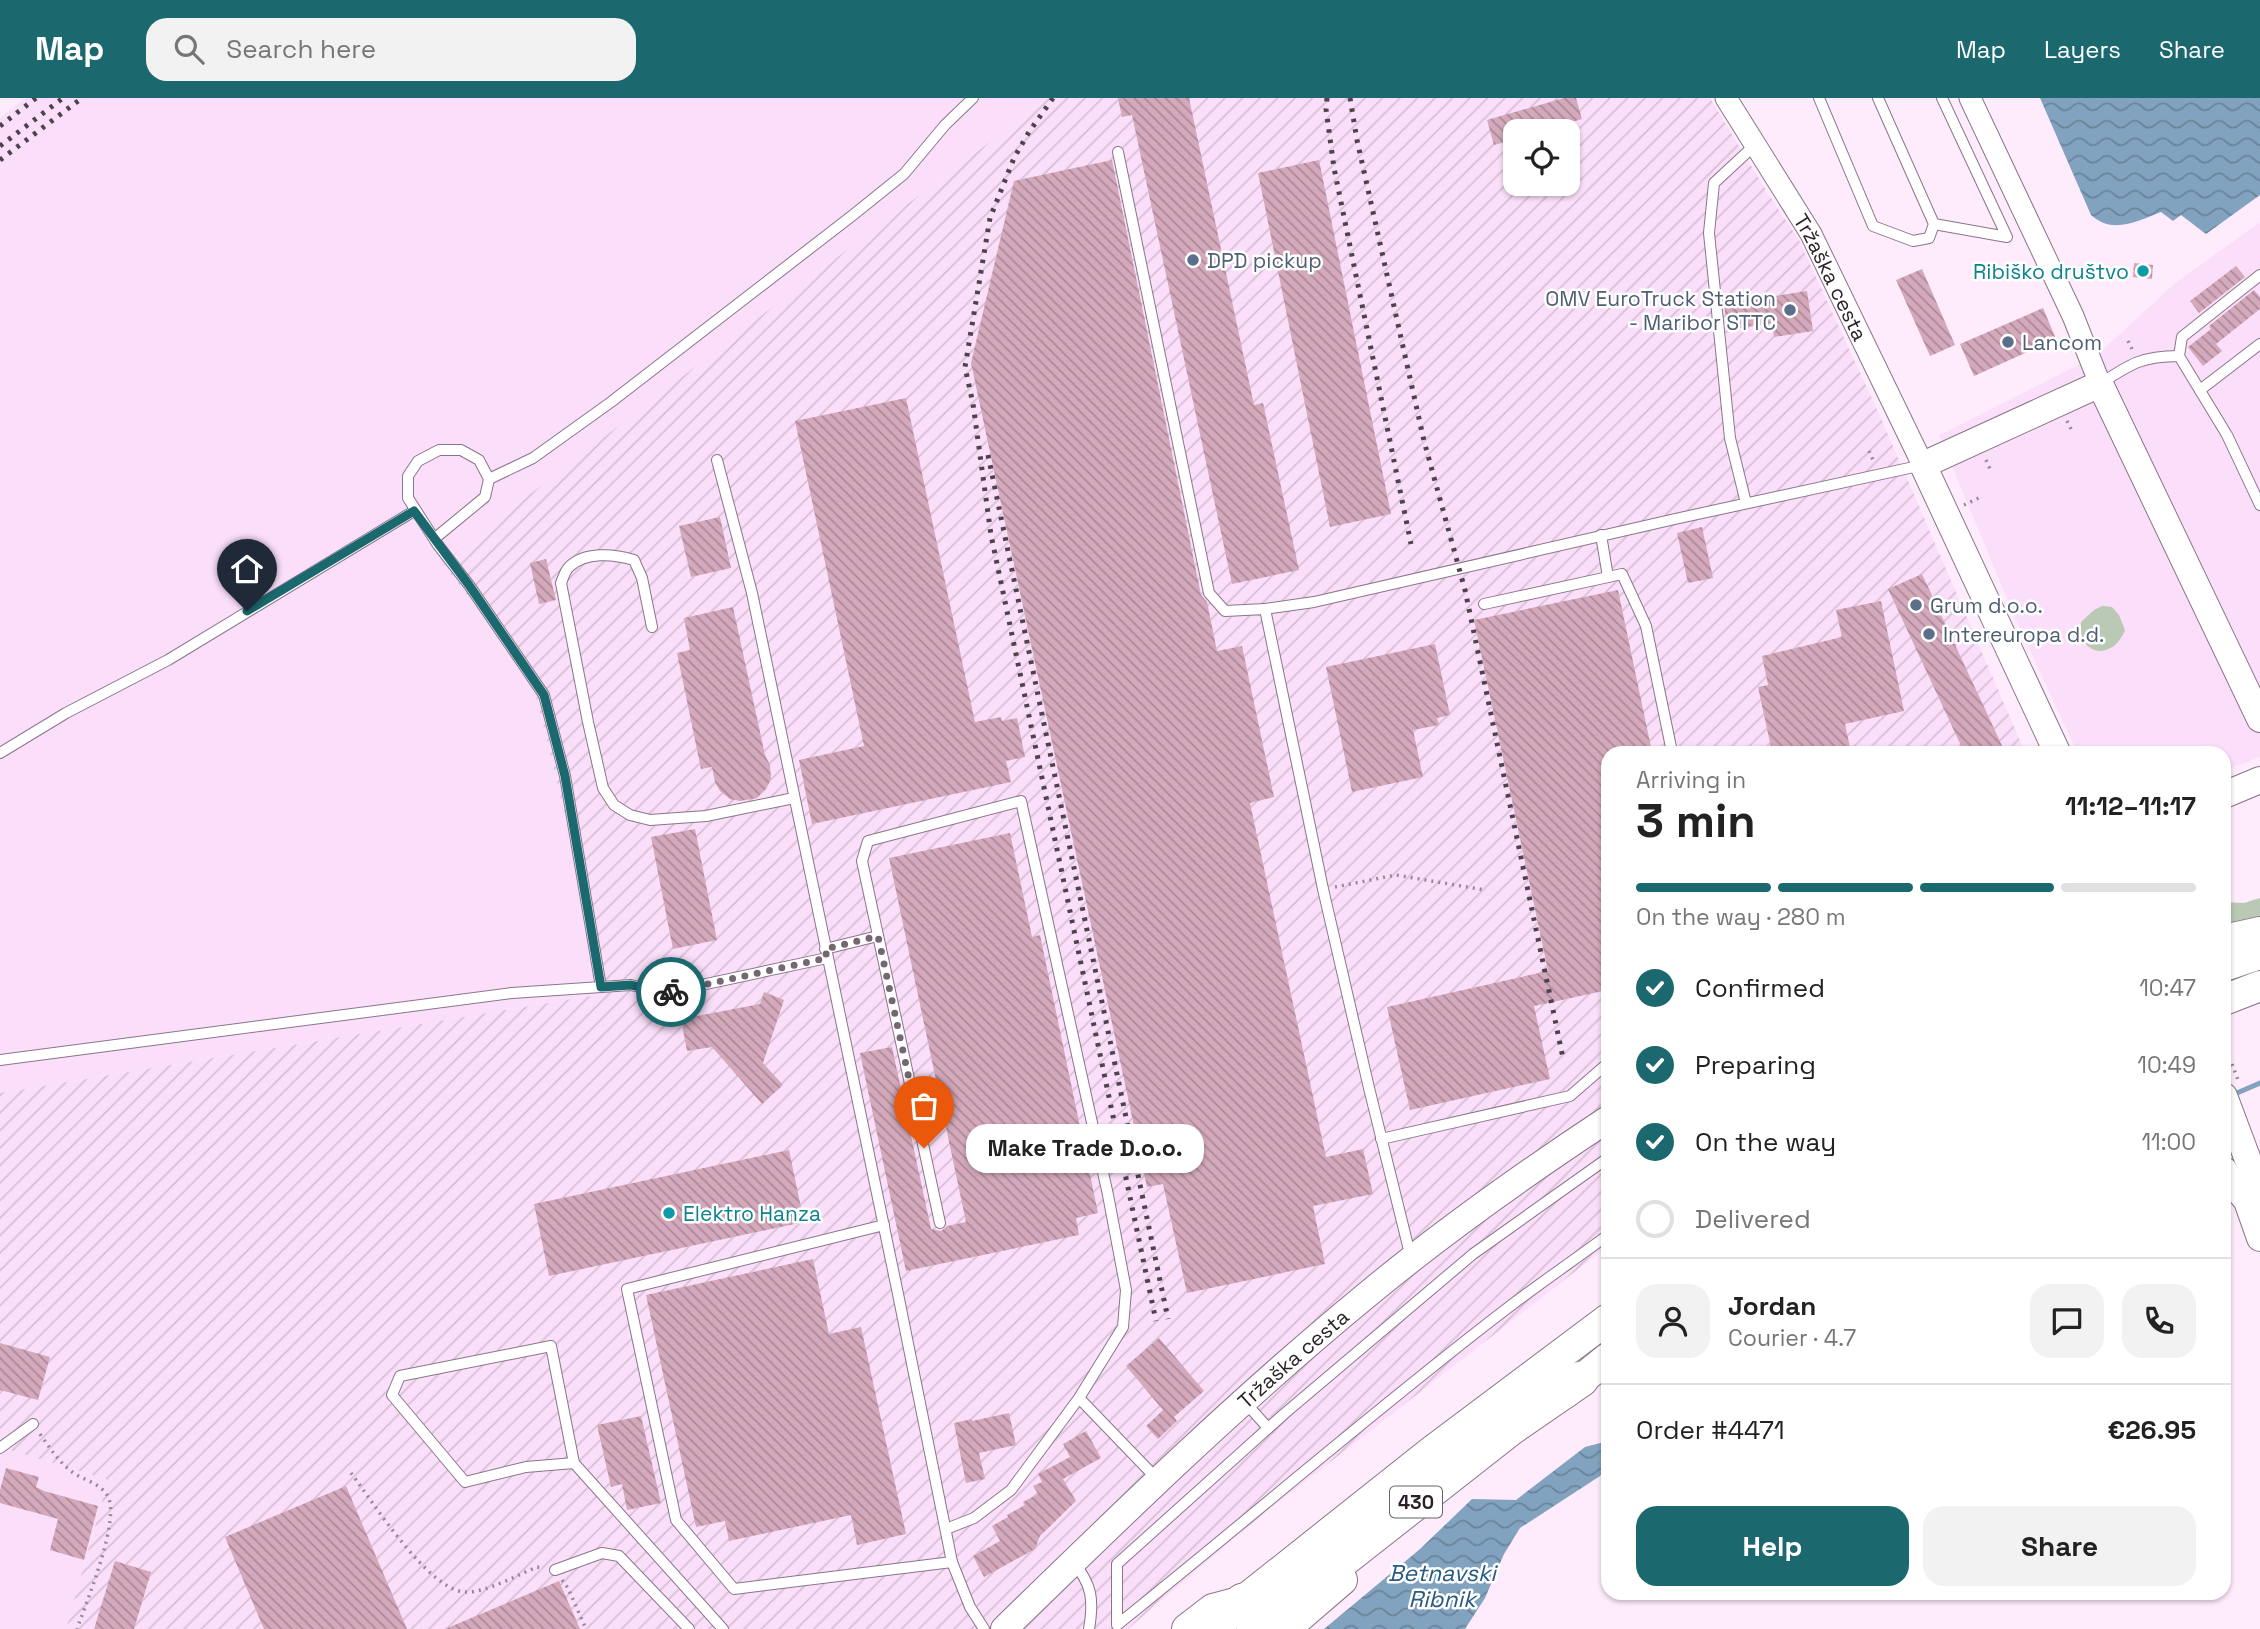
<!DOCTYPE html>
<html lang="en">
<head>
<meta charset="utf-8">
<style>
  body { margin:0; font-family:"Space Grotesk",sans-serif; background:#f2f2f2; color:#222; height:100vh; display:flex; flex-direction:column; font-size:26px; white-space:nowrap }
  * { box-sizing:border-box; margin:0 }
  p { font-size:23px; color:#767676 }
  .icon { flex:none; width:38px; height:38px; fill:none; stroke:currentColor; stroke-width:2; stroke-linecap:round; stroke-linejoin:round }
  .map { position:relative; flex:1; overflow:hidden }
  .details { position:absolute; left:1601px; top:648px; width:630px; height:854px; display:flex; flex-direction:column; background:#fff; border-radius:21px; box-shadow:0 2px 5px #0004 }
  .details>* { flex:none }
  .buttons { position:absolute; left:1503px; top:21px; display:grid; gap:14px }
  .buttons a { display:grid; place-items:center; width:77px; height:77px; border-radius:14px; background:#fff; box-shadow:0 2px 5px #0004; font-size:35px }
  .pin { position:absolute; display:grid; place-items:center; width:60px; height:60px; color:#fff; margin:-72px -30px; border-radius:50% 50% 50% 0; rotate:-45deg; box-shadow:0 0 7px #0007 }
  .pin .icon { rotate:45deg }
  .courier { position:absolute; display:grid; place-items:center; width:70px; height:70px; margin:-35px; border:5px solid #1b686e; border-radius:50%; background:#fff; color:#222; box-shadow:0 2px 9px #0007 }
  .bubble { position:absolute; height:49px; border-radius:21px; background:#fff; box-shadow:0 2px 5px #0004; font-size:23px; font-weight:700; line-height:49px; text-align:center }
  .headline em { font-style:normal; font-weight:700 }
  .headline div { display:flex; flex-direction:column-reverse }
  .headline { display:flex; align-items:center; justify-content:space-between; height:119px; padding:0 35px }
  h1 { font-size:46px; font-weight:700; line-height:52px }
  .bar { display:grid; grid-template-columns:repeat(4,1fr); gap:10px 7px; align-content:center; height:84px; padding:0 35px }
  .bar i { height:9px; border-radius:5px; background:#e0e0e0 }
  .bar .on { background:#1b686e }
  .bar p { grid-column:span 4 }
  .line { display:flex; align-items:center; gap:18px; padding:0 35px; border-top:2px solid #e0e0e0 }
  .line div { flex:1 }
  .round { display:grid; place-items:center; flex:none; width:74px; height:74px; border-radius:21px; background:#f2f2f2 }
  ol { padding:0 35px; list-style:none }
  li { display:flex; align-items:center; gap:21px; height:77px }
  li p { margin-inline-start:auto }
  li .icon { padding:7px; border-radius:50%; background:#1b686e; color:#fff; stroke-width:4 }
  li:last-child { color:#767676 }
  li i { width:38px; height:38px; border:4px solid #e0e0e0; border-radius:50% }
  .primary-button { display:flex; gap:14px; margin-top:auto; padding:14px 35px }
  .primary-button a { flex:1; height:80px; border-radius:21px; background:#1b686e; color:#fff; font-size:28px; font-weight:700; line-height:80px; text-align:center }
  .primary-button a+a { background:#f2f2f2; color:#222 }
  header { display:flex; align-items:center; gap:42px; box-sizing:border-box; height:98px; padding:0 35px; background:#1b686e; color:#fff }
  header strong { font-size:33px }
  nav { display:flex; gap:38px; margin-inline-start:auto; font-size:24px }
  .search { width:490px; height:63px; background:#f2f2f2; display:flex; align-items:center; gap:18px; box-sizing:border-box; padding:0 24px; border-radius:21px; color:#767676; font-size:26px }
  .map>svg:first-child { display:block }
  .built { fill:#fbdffa }
  .industrial { fill:url(#industrial-furrows); fill-rule:evenodd }
  .grass { fill:#bac9b3 }
  .water { fill:url(#water-waves) }
  .lines { fill:none; stroke-linecap:round; stroke-linejoin:round }
  .stream { stroke:#82a3bf; stroke-width:5 }
  .building { fill:url(#building-back-hatch) }
  .service-casing { stroke:#897589; stroke-width:12 }
  .minor-casing { stroke:#897589; stroke-width:23 }
  .tertiary-casing { stroke:#897589; stroke-width:28 }
  .secondary-casing { stroke:#897589; stroke-width:32 }
  .trunk-casing { stroke:#897589; stroke-width:37 }
  .path { stroke:#968895; stroke-width:3.5; stroke-dasharray:2 5; stroke-linecap:butt }
  .service { stroke:#fff; stroke-width:10 }
  .minor { stroke:#fff; stroke-width:21 }
  .tertiary { stroke:#fff; stroke-width:26 }
  .secondary { stroke:#fff; stroke-width:30 }
  .trunk { stroke:#fff; stroke-width:35 }
  .rail { stroke:#4d434c; stroke-width:5; stroke-dasharray:3.5 7; stroke-linecap:butt }
  .done { stroke:#736772; stroke-width:7; stroke-dasharray:0 12.6 }
  .route { stroke:#1b686e; stroke-width:9 }
  .service-dot { fill:#5c6f8a; stroke:#fff; stroke-width:2.5 }
  .culture-dot { fill:#0f9aa8; stroke:#fff; stroke-width:2.5 }
  .labels { text-anchor:middle; dominant-baseline:central; stroke-width:5; stroke-linejoin:round; paint-order:stroke }
  .shield { fill:#fff; stroke:#686268; stroke-width:2 }
  .shield-label { font-size:19px; font-weight:bold; fill:#281f27 }
  .service-label { font-size:21px; fill:#4e5e75; stroke:#fff; text-anchor:start }
  .culture-label { font-size:21px; fill:#0d838f; stroke:#fff; text-anchor:end }
  .street-label { font-size:21px; fill:#281f27; stroke:#fff }
  .water-label { font-size:23px; font-style:italic; fill:#265a81; stroke:#fff }
</style>
</head>
<body>
<header>
<strong>Map</strong>
<div class="search"><svg class="icon" aria-label="search" viewBox="0 0 24 24"><circle cx="10" cy="10" r="6"/><path d="M15 15l6 6"/></svg>Search here</div>
<nav><a>Map</a><a>Layers</a><a>Share</a></nav>
</header>
<div class="map">
<svg width="2260" height="1531" viewBox="0 0 2260 1531">
  <defs>
    <pattern id="industrial-furrows" width="10" height="10" patternUnits="userSpaceOnUse" patternTransform="scale(1.75)"><rect width="10" height="10" fill="#fbdffa"/><path d="M-1 1l2-2M0 10L10 0M9 11l2-2" fill="none" stroke="#d7bfd6"/></pattern>
    <pattern id="water-waves" width="16" height="10" patternUnits="userSpaceOnUse" patternTransform="scale(1.75)"><rect width="16" height="10" fill="#82a3bf"/><path d="M0 5q4-4 8 0t8 0" fill="none" stroke="#6a849b"/></pattern>
    <pattern id="building-back-hatch" width="6" height="6" patternUnits="userSpaceOnUse" patternTransform="scale(1.75)"><rect width="6" height="6" fill="#d4a9bb"/><path d="M-1 5l2 2M0 0l6 6M5-1l2 2" fill="none" stroke="#ac8998"/></pattern>
  </defs>
  <rect width="100%" height="100%" fill="#feecfd"/>
  <g class="built">
    <path d="M25,0H1048L815,176L527,570L538,606L580,780L597,897L0,995V20Z"/>
    <path d="M2260,124V659L2224,673V654H2077L2015,520L1939,337L2096,258L2174,186Z"/>
    <path d="M0,1349L108,1382L66,1531H0Z"/>
  </g>
  <path class="industrial" d="M1048,0H1710L1767,94L1799,142L1880,318L2025,654H1608V1148L1256,1422L1128,1531H66L108,1382L0,1349V995L597,897L580,780L538,606L527,570L443,467L467,445L815,176ZM1516,33H1568V86H1516Z"/>
  <g class="grass">
    <path d="M2102,508L2112,509L2119,517L2125,532C2114,562 2078,560 2081,524L2094,512Z"/>
    <path d="M2260,800V828L2224,833V804L2244,805Z"/>
  </g>
  <g class="water">
    <path d="M2040,0H2260V97L2206,136L2181,117L2173,123L2161,114C2137,123 2113,137 2091,117Z"/>
    <path d="M1608,1343V1368L1600,1378L1520,1430L1504,1456L1485,1500L1465,1531H1324L1420,1451L1472,1401L1516,1402L1585,1349Z"/>
  </g>
  <g class="lines">
    <path class="stream" d="M2230,998L2260,985"/>
  </g>
  <g class="building">
    <path d="M1118,0H1189L1254,307L1263,305L1299,472L1232,486L1132,17L1122,19Z"/>
    <path d="M1564,0H1576L1582,21L1572,24L1574,33H1516V41L1494,47L1487,22Z"/>
    <path d="M1112,62L1201,497L1207,504L1217,553L1242,548L1274,699L1250,705L1326,1059L1363,1051L1373,1096L1313,1108L1325,1166L1187,1195L1163,1086L1147,1089L971,265L1014,83Z"/>
    <path d="M1319,62L1391,416L1330,429L1258,75Z"/>
    <path d="M2134,165L2153,167L2152,181L2133,179Z"/>
    <path d="M2236,168L2245,179L2199,215L2190,203Z"/>
    <path d="M1922,171L1955,247L1930,258L1896,182Z"/>
    <path d="M2254,192L2260,199V211L2216,246L2222,253L2203,268L2188,249L2211,231L2209,228Z"/>
    <path d="M1807,193L1813,233L1774,239L1772,225L1727,232L1724,206Z"/>
    <path d="M2043,210L2056,241L1974,278L1960,246Z"/>
    <path d="M906,300L975,624L1001,619L1002,623L1017,620L1025,659L1006,663L1011,684L812,726L799,662L864,648L795,323Z"/>
    <path d="M720,419L731,470L691,479L679,428Z"/>
    <path d="M1702,429L1713,480L1688,485L1677,435Z"/>
    <path d="M546,461L556,502L539,506L530,465Z"/>
    <path d="M1922,476L2005,654H1964L1888,491Z"/>
    <path d="M1618,492L1652,654H1608V892L1534,908L1550,981L1410,1012L1387,909L1548,873L1474,522Z"/>
    <path d="M1881,503L1904,613L1845,626L1851,654H1772L1758,589L1768,587L1762,558L1842,539L1836,512Z"/>
    <path d="M733,509L765,657L770,667L771,681L766,691L757,700L740,703L730,701L720,693L715,684L712,669L701,671L677,555L690,552L684,520Z"/>
    <path d="M1435,546L1450,617L1437,620L1439,627L1413,632L1423,679L1352,694L1326,569Z"/>
    <path d="M695,731L717,842L673,851L651,739Z"/>
    <path d="M1010,735L1032,839L1040,837L1098,1115L1076,1120L1079,1137L906,1173L860,955L892,949L931,1131L941,1133L947,1128L966,1124L889,760Z"/>
    <path d="M764,894L784,902L763,965L783,987L762,1006L712,949L687,953L681,921L760,906Z"/>
    <path d="M789,1052L804,1124L549,1178L534,1106Z"/>
    <path d="M813,1161L829,1236L861,1229L906,1436L857,1447L851,1417L729,1443L725,1423L696,1429L646,1197Z"/>
    <path d="M1159,1240L1204,1293L1174,1319L1177,1323L1158,1341L1146,1328L1163,1312L1126,1268Z"/>
    <path d="M0,1245L50,1259L38,1302L0,1292Z"/>
    <path d="M1009,1315L1016,1347L979,1355L985,1381L966,1385L954,1325L972,1321V1323Z"/>
    <path d="M641,1318L661,1405L627,1412L622,1386L611,1389L597,1327Z"/>
    <path d="M1086,1333L1101,1360L1063,1381L1076,1403L1040,1438L1035,1451L984,1479L973,1458L1000,1443L992,1428L1008,1419L1007,1417L1025,1407L1023,1404L1038,1396L1033,1388L1042,1384L1038,1376L1070,1359L1063,1346Z"/>
    <path d="M6,1370L39,1379L36,1389L44,1393L98,1408L84,1462L50,1452L58,1421L0,1405V1392Z"/>
    <path d="M346,1388L407,1531H264L225,1439Z"/>
    <path d="M115,1463L151,1474L134,1531H94Z"/>
    <path d="M559,1483L580,1531H445Z"/>
  </g>
  <g class="lines">
    <g class="service-casing">
      <g id="service">
        <path d="M1819,0L1873,128L1913,143L1929,140L1934,126L1878,0"/>
        <path d="M1118,54L1209,495L1225,513L1265,511L1323,791L1369,990L1411,1160"/>
        <path d="M1934,126L2007,139L1942,0"/>
        <path d="M2179,258L2182,239L2260,177"/>
        <path d="M2100,286C2130,266 2142,258 2179,258L2227,337L2260,407"/>
        <path d="M2200,292L2260,246"/>
        <path d="M717,362L752,495L898,1196L952,1464L970,1509L984,1531"/>
        <path d="M489,381L533,360L611,304L853,117L904,76L945,27L973,0"/>
        <path d="M1746,405L1730,340L1709,135L1714,85L1756,46"/>
        <path d="M1601,437L1608,479"/>
        <path d="M434,441L485,399L489,381L479,362L461,352H439L418,363L408,378V400L438,447L469,487L544,597L565,678L601,889"/>
        <path d="M1484,506L1622,476L1646,528L1672,654"/>
        <path d="M1265,511L1314,504L1675,421L1923,367"/>
        <path d="M652,529L642,480L634,462C614,456 585,453 569,469C565,473 563,480 561,485L588,624L603,690L614,707L630,717L650,722L706,718L794,700"/>
        <path d="M0,655L66,615L168,562L414,413"/>
        <path d="M825,851L878,838"/>
        <path d="M0,962L512,895L631,887L664,895L827,860"/>
        <path d="M1381,1041L1570,998L1608,965"/>
        <path d="M1608,1060L1473,1156L1284,1316L1117,1466V1527C1247,1423 1373,1313 1505,1212C1539,1186 1574,1162 1608,1137"/>
        <path d="M940,1125L862,763L868,743L1021,703L1108,1097L1126,1192L1123,1229L1079,1300L1011,1392L974,1420L946,1431"/>
        <path d="M884,1127L627,1191L676,1422L734,1491L952,1464"/>
        <path d="M1079,1300L1158,1382"/>
        <path d="M1244,1303L1268,1330"/>
        <path d="M0,1350L33,1326"/>
        <path d="M574,1365L526,1369L465,1384L392,1297L400,1278L551,1248L574,1365L723,1531"/>
        <path d="M1073,1464C1092,1486 1094,1502 1089,1531"/>
        <path d="M555,1472L602,1455L619,1458L689,1531"/>
      </g>
    </g>
    <g class="minor-casing">
      <g id="minor">
        <path id="s1" d="M1726,0L1811,136L1923,367"/>
        <path d="M1970,0L2073,218L2100,286"/>
      </g>
    </g>
    <g class="tertiary-casing">
      <g id="tertiary">
        <path d="M2057,654L1923,367L2100,286L2260,621"/>
        <path d="M2224,697L2260,682"/>
        <path d="M2224,998L2254,1078L2247,1103"/>
        <path d="M2224,1072L2227,1078L2247,1103L2260,1140"/>
        <path id="s2" d="M1004,1531C1122,1416 1240,1301 1368,1196C1444,1133 1526,1075 1608,1021"/>
      </g>
    </g>
    <g class="secondary-casing">
      <g id="secondary">
        <path d="M2224,842L2260,834"/>
        <path d="M2224,868L2260,856"/>
        <path d="M2224,902L2260,888"/>
        <path d="M1565,1295L1608,1260"/>
        <path d="M1187,1531L1213,1511L1243,1503L1432,1353L1608,1221"/>
        <path d="M1285,1531L1342,1482"/>
      </g>
    </g>
    <g class="trunk-casing">
      <g id="trunk">
        <path d="M1208,1531L1243,1503"/>
        <path d="M1254,1531L1510,1330L1581,1281"/>
      </g>
    </g>
    <g class="path">
      <path d="M2128,243L2132,251"/>
      <path d="M2067,323L2072,333"/>
      <path d="M1869,353L1874,364"/>
      <path d="M1986,362L1991,373"/>
      <path d="M1964,407L1981,399"/>
      <path d="M1335,789L1396,777L1485,792"/>
      <path d="M2224,947L2226,946"/>
      <path d="M2232,966L2238,982"/>
      <path d="M40,1336C50,1350 58,1363 71,1373C82,1382 99,1384 107,1397C122,1419 86,1505 77,1531"/>
      <path d="M351,1375C373,1404 428,1492 465,1494C486,1495 517,1477 537,1469L542,1470"/>
      <path d="M562,1482L568,1490L586,1531"/>
    </g>
    <use href="#service" class="service"/>
    <use href="#minor" class="minor"/>
    <use href="#tertiary" class="tertiary"/>
    <use href="#secondary" class="secondary"/>
    <use href="#trunk" class="trunk"/>
    <g class="rail">
      <path d="M1053,0L1029,34L1014,60L990,120L965,269L973,306L991,437L1156,1223"/>
      <path d="M1327,0L1326,11L1334,70L1411,446"/>
      <path d="M1350,0L1357,42L1424,343L1465,492L1563,960"/>
      <path d="M0,28L36,0"/>
      <path d="M0,48L63,0"/>
      <path d="M0,62L82,0"/>
      <path d="M988,357L1168,1221"/>
    </g>
  </g>
  <g class="lines">
    <path class="done" d="M671,894L827,860L825,851L878,838L924,1050"/>
    <path class="route" d="M247,513L414,413L469,487L544,597L565,678L601,889L631,887L664,895L671,894"/>
  </g>
  <g class="service-dot">
    <circle cx="1193" cy="162" r="7"/>
    <circle cx="1790" cy="212" r="7"/>
    <circle cx="2008" cy="244" r="7"/>
    <circle cx="1916" cy="507" r="7"/>
    <circle cx="1929" cy="536" r="7"/>
  </g>
  <g class="culture-dot">
    <circle cx="2143" cy="173" r="7"/>
    <circle cx="669" cy="1115" r="7"/>
  </g>
  <g class="labels">
    <rect class="shield" x="1390" y="1388.5" width="52" height="31" rx="5"/>
    <g class="shield-label">
      <text x="1416" y="1404">430</text>
    </g>
    <g class="service-label">
      <text x="1207" y="162">DPD pickup</text>
      <text x="1776" y="200" text-anchor="end">OMV EuroTruck Station<tspan x="1776" dy="24">- Maribor STTC</tspan></text>
      <text x="2022" y="244">Lancom</text>
      <text x="1930" y="507">Grum d.o.o.</text>
      <text x="1943" y="536">Intereuropa d.d.</text>
    </g>
    <g class="culture-label">
      <text x="2129" y="173">Ribiško društvo</text>
      <text x="683" y="1115" text-anchor="start">Elektro Hanza</text>
    </g>
    <g class="street-label">
      <text stroke="none"><textPath href="#s1" startOffset="208">Tržaška cesta</textPath></text>
      <text stroke="none"><textPath href="#s2" startOffset="396">Tržaška cesta</textPath></text>
    </g>
    <g class="water-label">
      <text x="1442" y="1475">Betnavski<tspan x="1442" dy="26">Ribnik</tspan></text>
    </g>
  </g>
</svg>
<div class="buttons">
<a><svg class="icon" aria-label="locate" viewBox="0 0 24 24"><circle cx="12" cy="12" r="6"/><path d="M12 2v4M12 18v4M2 12h4M18 12h4"/></svg></a>
</div>
<div class="pin" style="left:924px;top:1050px;background:#ea580c"><svg class="icon" aria-label="bag" viewBox="0 0 24 24"><path d="M5 8h14l-1 12H6zM9 8a3 3 0 0 1 6 0"/></svg></div>
<div class="pin" style="left:247px;top:513px;background:#1f2937"><svg class="icon" aria-label="home" viewBox="0 0 24 24"><path d="M3 11l9-7 9 7M6 9v11h12V9"/></svg></div>
<div class="courier" style="left:671px;top:894px"><svg class="icon" aria-label="bike" viewBox="0 0 24 24"><circle cx="6" cy="16" r="4"/><circle cx="18" cy="16" r="4"/><path d="M6 16l4-8h5l3 8M10 8l3 8H6M13 5h3"/></svg></div>
<div class="bubble" style="left:966px;top:1026px;width:238px">Make Trade D.o.o.</div>
<section class="details">
<div class="headline"><div><h1>3 min</h1><p>Arriving in</p></div><em>11:12–11:17</em></div>
<div class="bar"><i class="on"></i><i class="on"></i><i class="on"></i><i></i><p>On the way · 280 m</p></div>
<ol>
<li><svg class="icon" aria-label="check" viewBox="0 0 24 24"><path d="M5 12l5 5 9-10"/></svg>Confirmed<p>10:47</p></li>
<li><svg class="icon" aria-label="check" viewBox="0 0 24 24"><path d="M5 12l5 5 9-10"/></svg>Preparing<p>10:49</p></li>
<li><svg class="icon" aria-label="check" viewBox="0 0 24 24"><path d="M5 12l5 5 9-10"/></svg>On the way<p>11:00</p></li>
<li><i></i>Delivered</li>
</ol>
<div class="line" style="height:126px"><a class="round"><svg class="icon" aria-label="person" viewBox="0 0 24 24"><circle cx="12" cy="8" r="4"/><path d="M4 21q1-7 8-7t8 7"/></svg></a><div><b>Jordan</b><p>Courier · 4.7</p></div><a class="round"><svg class="icon" aria-label="chat" viewBox="0 0 24 24"><path d="M4 5h16v11H9l-5 4z"/></svg></a><a class="round"><svg class="icon" aria-label="phone" viewBox="0 0 24 24"><path d="M5 4h4l2 5-3 2q2 4 5 5l2-3 5 2v4C11 20 4 13 5 4z"/></svg></a></div>
<div class="line" style="height:91px"><div>Order #4471</div><b>€26.95</b></div>
<div class="primary-button"><a>Help</a><a>Share</a></div>
</section>
</div>
</body>
</html>
